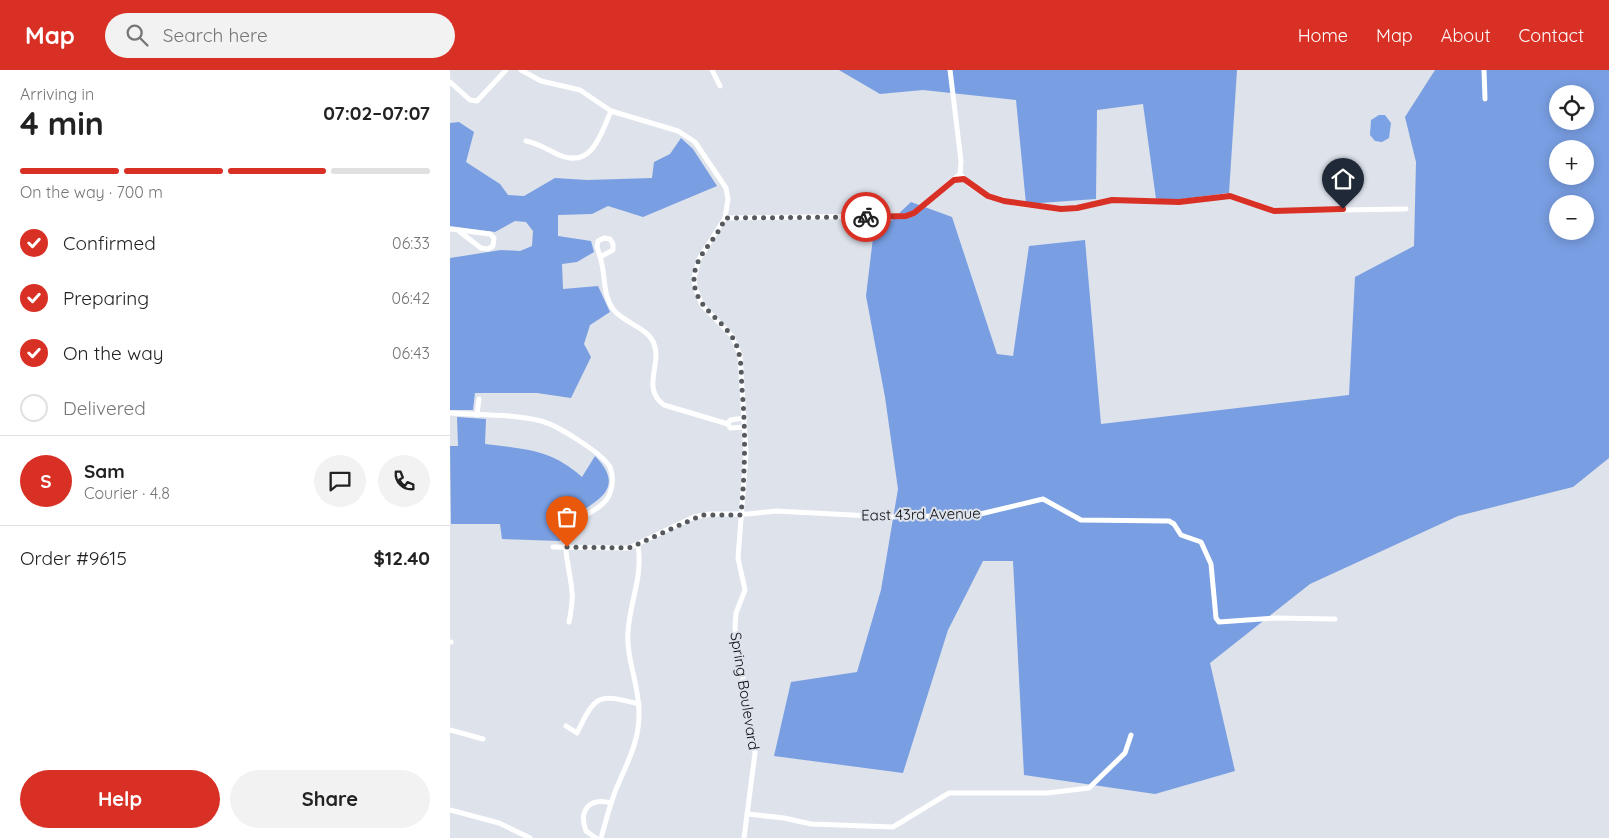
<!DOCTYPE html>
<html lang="en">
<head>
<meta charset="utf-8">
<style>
  body { margin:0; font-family:Quicksand,sans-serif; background:#f2f2f2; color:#222; height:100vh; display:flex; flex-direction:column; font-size:19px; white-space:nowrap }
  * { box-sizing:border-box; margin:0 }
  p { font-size:16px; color:#767676 }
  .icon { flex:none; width:28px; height:28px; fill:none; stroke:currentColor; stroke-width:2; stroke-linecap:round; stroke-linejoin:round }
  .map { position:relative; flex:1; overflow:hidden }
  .panel { display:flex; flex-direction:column; background:#fff; width:450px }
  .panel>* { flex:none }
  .buttons { position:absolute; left:1099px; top:15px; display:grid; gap:10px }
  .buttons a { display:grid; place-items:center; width:45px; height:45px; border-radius:50%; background:#fff; box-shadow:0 2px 12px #0003; font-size:25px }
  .pin { position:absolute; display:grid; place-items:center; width:42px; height:42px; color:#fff; margin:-51px -21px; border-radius:50% 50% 50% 0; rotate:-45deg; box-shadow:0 0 5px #0007 }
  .pin .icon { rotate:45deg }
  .courier { position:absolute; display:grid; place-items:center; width:50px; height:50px; margin:-25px; border:4px solid #d93025; border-radius:50%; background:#fff; color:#222; box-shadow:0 1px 6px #0007 }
  .headline em { font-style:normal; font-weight:700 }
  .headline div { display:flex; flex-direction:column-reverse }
  .headline { display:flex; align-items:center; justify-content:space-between; height:85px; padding:0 20px }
  h1 { font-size:32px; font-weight:700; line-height:38px }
  .bar { display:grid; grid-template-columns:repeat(4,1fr); gap:8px 5px; align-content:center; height:60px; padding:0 20px }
  .bar i { height:6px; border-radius:4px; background:#e0e0e0 }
  .bar .on { background:#d93025 }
  .bar p { grid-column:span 4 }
  .line { display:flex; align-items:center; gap:12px; padding:0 20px; border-top:1px solid #e0e0e0 }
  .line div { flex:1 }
  .round { display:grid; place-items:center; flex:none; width:52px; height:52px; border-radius:26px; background:#f2f2f2 }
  ol { padding:0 20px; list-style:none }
  li { display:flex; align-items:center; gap:15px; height:55px }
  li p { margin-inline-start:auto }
  li .icon { padding:5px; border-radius:50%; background:#d93025; color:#fff; stroke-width:4 }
  li:last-child { color:#767676 }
  li i { width:28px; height:28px; border:2px solid #e0e0e0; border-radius:50% }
  .button { display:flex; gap:10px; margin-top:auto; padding:10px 20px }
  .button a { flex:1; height:58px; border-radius:30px; background:#d93025; color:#fff; font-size:20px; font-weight:700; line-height:58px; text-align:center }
  .button a+a { background:#f2f2f2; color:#222 }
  header { display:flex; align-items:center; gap:30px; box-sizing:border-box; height:70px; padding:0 25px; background:#d93025; color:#fff }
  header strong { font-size:24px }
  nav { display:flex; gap:28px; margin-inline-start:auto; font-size:18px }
  .search { width:350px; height:45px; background:#f2f2f2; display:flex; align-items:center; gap:12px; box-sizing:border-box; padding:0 18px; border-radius:28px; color:#767676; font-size:19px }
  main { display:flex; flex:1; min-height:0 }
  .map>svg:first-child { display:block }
  .forest { fill:#799ee2; fill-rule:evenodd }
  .water { fill:#7ca2e6 }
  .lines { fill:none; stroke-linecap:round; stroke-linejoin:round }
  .minor { stroke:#fff; stroke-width:5 }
  .done { stroke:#565a5f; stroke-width:5; stroke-dasharray:0 9 }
  .route { stroke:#d93025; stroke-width:6 }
  .labels { text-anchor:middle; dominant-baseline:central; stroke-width:4; stroke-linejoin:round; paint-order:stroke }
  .street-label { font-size:15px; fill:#0e1013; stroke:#dde2eb }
</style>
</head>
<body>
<header>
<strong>Map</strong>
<div class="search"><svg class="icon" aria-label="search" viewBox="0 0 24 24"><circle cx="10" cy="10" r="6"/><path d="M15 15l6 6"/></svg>Search here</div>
<nav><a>Home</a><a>Map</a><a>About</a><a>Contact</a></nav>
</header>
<main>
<section class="panel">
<div class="headline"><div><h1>4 min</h1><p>Arriving in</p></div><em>07:02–07:07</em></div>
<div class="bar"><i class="on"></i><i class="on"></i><i class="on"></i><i></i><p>On the way · 700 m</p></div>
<ol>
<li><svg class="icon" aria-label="check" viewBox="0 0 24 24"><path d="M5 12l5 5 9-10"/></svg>Confirmed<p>06:33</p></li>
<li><svg class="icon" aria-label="check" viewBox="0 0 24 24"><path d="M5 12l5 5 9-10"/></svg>Preparing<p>06:42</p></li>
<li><svg class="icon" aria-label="check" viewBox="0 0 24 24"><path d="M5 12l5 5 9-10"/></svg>On the way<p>06:43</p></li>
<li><i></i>Delivered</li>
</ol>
<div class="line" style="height:90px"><b class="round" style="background:#d93025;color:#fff">S</b><div><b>Sam</b><p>Courier · 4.8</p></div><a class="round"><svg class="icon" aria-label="chat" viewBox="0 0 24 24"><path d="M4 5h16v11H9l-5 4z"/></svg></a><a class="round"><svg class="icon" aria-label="phone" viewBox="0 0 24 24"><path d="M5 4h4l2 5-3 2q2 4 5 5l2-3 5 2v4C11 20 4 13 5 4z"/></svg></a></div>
<div class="line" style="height:65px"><div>Order #9615</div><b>$12.40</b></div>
<div class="button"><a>Help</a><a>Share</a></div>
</section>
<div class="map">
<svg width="1159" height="768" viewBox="0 0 1159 768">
  <rect width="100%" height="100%" fill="#dde2eb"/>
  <g class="forest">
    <path d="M389,0H787L779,123L741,129H706L693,34L647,40L646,129L576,134L566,30L473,20L430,24Z"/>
    <path d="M985,0H1159V388L1123,417L1008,446L860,514L760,593L785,701L705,724L574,705L563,491H533L498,560L453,703L324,686L341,612L407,602L431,520L448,419L435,327L416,226L423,168L461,132L502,147L547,284L563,286L579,176L635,170L651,354L899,325L905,207L964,176L966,92L955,47ZM1108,24H1135V51H1108ZM1108,79H1135V106H1108ZM1108,134H1135V161H1108Z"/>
    <path d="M9,52L24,62L16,92L50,114L58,125L74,126L105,108L137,110L202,108L204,92L220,84L231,68L243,79L267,116L193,147L158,136L142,144L108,145V166L141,171L144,182L127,192L112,194L113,219L148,216L160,242L140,255L134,274L141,287L121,328L87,323H25L23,340H0V188L51,180L70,181L82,176L83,161L76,152L65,151L45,162L0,156V53Z"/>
    <path d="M7,347L36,349L35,374C73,379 101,379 132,407L145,386C182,424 135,433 117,453C113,457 112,465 110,471L52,469L50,454H1L0,376H8Z"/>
  </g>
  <path class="water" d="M929,45H935L941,53L939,68L932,72L925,71L920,65L921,50Z"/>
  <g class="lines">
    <g class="minor">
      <path d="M71,0L91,11L130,20L161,41L228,61L245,72L276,118L278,129L275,148L249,189L244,208L245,217L252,235L282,266L290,285L296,384L288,488L295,520L286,543L285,558L305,683L294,768"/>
      <path d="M262,0L270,16"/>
      <path d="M500,0L511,91L510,104"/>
      <path d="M1034,0L1035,29"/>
      <path d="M0,12L20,30L27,31L56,0"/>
      <path d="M76,71C88,73 98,80 109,85C142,99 151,64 161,41"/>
      <path d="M275,148L456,146L464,143L510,104L519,114L538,126L568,134L611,139L627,138L662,130L729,132L775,126L788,128L824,141L956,139"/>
      <path d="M0,159L40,164L44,168L43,176L38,179L31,178L10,162"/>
      <path d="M150,187L147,176L148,171L154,168L160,169L163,174V180L150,187C156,204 152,224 163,239C173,253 198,257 204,274C212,295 191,318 214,335L278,354"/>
      <path d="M0,343C29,345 63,344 91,351C107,355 152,383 160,397C163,405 163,415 160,423C153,443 122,445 117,465C113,482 121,504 122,522C123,532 121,542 119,552"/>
      <path d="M27,345L29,329"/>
      <path d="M295,348L280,350L278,354L280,358L295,357"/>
      <path d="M103,477L179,478L244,447L260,444H298L326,441L440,447L526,445L593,429L631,450L719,451L724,454L731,465L751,472L761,494L766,548L769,552L825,548L885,549"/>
      <path d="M0,572H1"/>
      <path d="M116,656L127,663C146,623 149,624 189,634"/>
      <path d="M0,660L33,669"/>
      <path d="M0,740L49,753L80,768"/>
      <path d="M297,744L334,748L361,754L443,757L499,723H597L639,718L675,683L681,665"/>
      <path d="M146,768L136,761C128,740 140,727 161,733"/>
      <path d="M151,768C156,751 160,733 167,717C177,693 189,672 189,645C190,616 176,590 178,562C180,530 193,508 188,475"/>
    </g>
  </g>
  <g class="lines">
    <path class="done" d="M117,477L179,478L252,445H291C295,400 296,364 292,319C291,305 292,290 287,277C278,250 243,240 244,208C245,184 267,170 275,148L416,147"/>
    <path class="route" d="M416,147L456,146L464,143L504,110L514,109L538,126L554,131L611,139L627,138L662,130L729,132L780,126L824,141L893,139"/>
  </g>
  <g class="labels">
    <g class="street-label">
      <text transform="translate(471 444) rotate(-1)">East 43rd Avenue</text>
      <text transform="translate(295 621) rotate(81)">Spring Boulevard</text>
    </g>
  </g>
</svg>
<div class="buttons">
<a><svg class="icon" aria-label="locate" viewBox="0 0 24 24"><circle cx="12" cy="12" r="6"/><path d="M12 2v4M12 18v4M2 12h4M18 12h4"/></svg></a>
<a>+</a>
<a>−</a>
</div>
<div class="pin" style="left:117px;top:477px;background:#ea580c"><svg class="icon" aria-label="bag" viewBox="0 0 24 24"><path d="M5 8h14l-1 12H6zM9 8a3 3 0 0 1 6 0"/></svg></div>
<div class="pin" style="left:893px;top:139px;background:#1f2937"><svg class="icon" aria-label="home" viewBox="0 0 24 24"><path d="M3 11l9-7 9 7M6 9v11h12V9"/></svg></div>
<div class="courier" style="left:416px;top:147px"><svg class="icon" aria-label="bike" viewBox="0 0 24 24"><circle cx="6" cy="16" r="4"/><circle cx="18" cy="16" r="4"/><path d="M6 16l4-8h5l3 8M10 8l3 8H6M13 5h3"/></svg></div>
</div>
</main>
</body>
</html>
